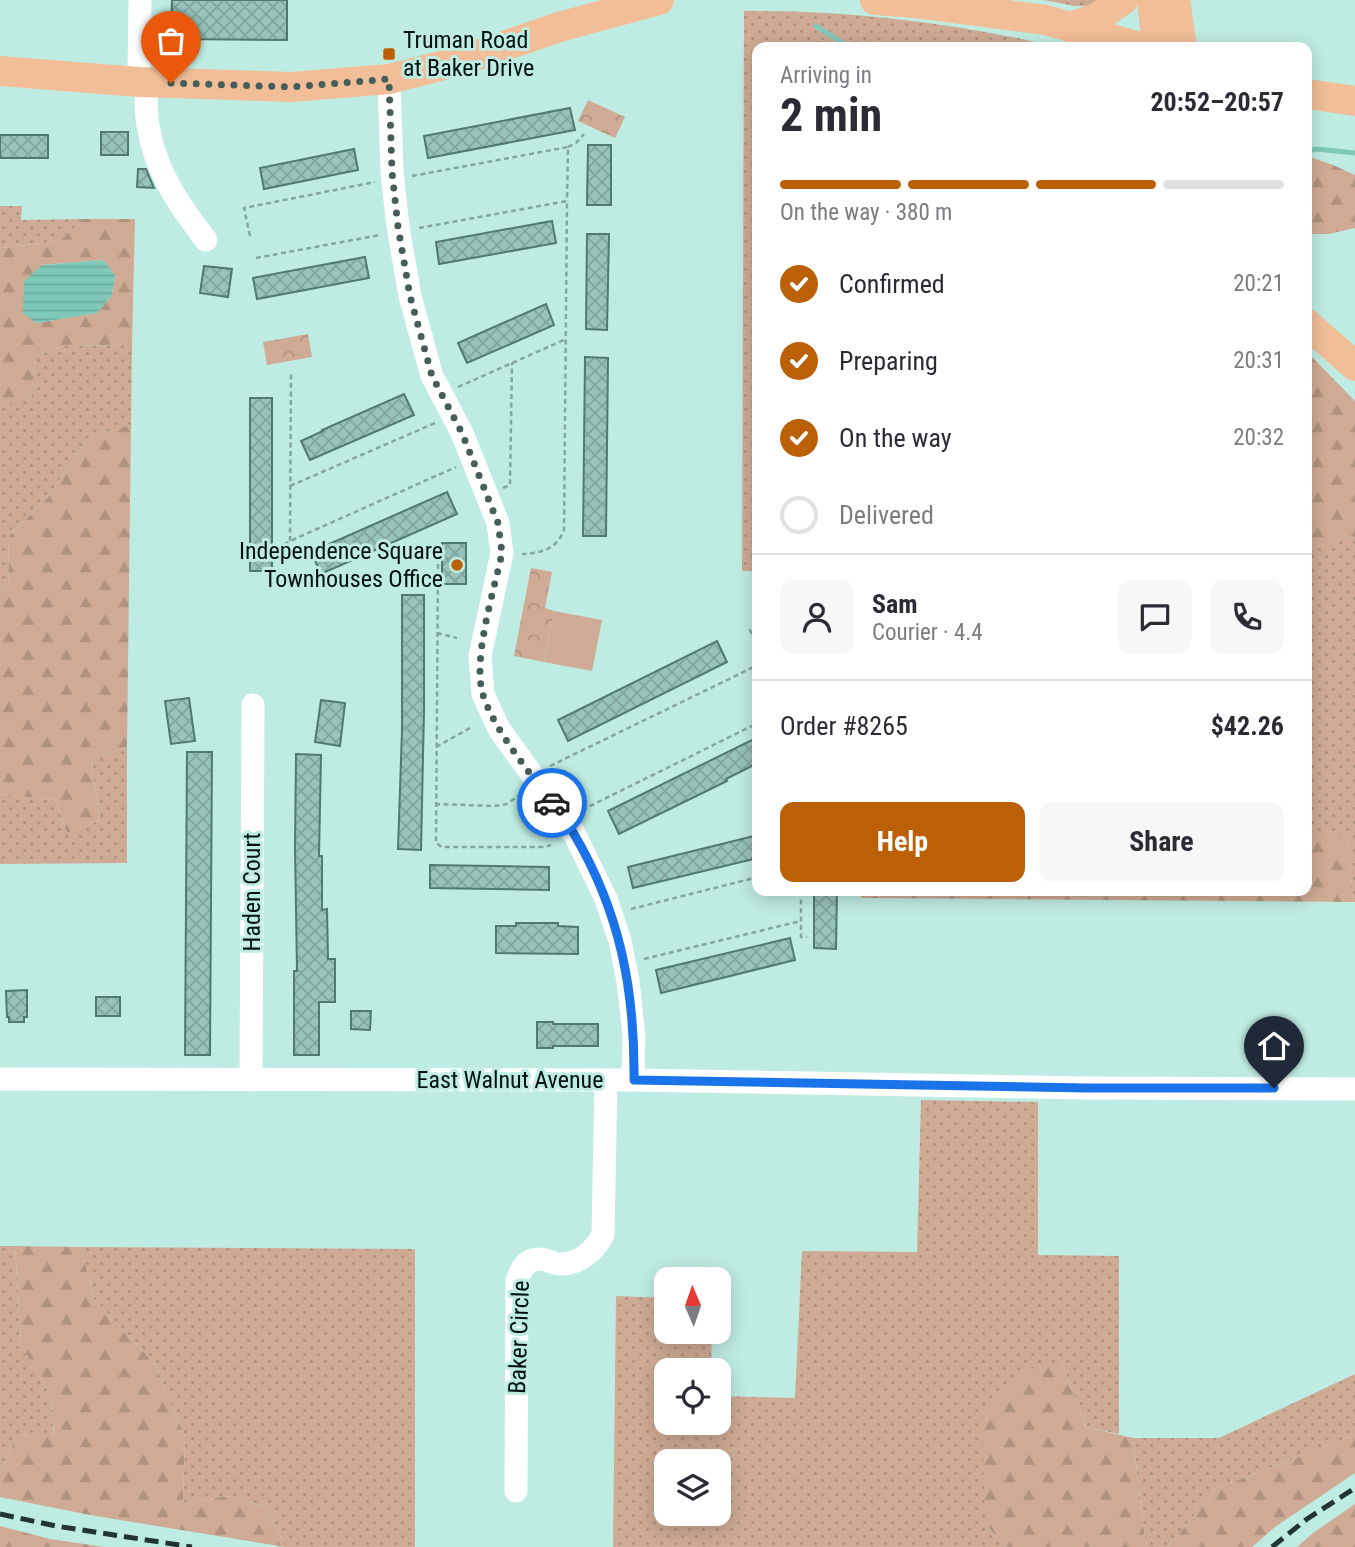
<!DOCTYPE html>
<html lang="en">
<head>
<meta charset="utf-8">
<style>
  body { margin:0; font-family:"Roboto Condensed",sans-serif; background:#f7f7f7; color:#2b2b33; height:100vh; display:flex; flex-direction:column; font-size:26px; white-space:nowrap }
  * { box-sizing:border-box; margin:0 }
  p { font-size:23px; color:#7c7c81 }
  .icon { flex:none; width:38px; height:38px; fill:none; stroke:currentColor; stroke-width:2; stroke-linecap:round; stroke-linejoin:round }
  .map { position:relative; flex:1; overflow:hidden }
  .sheet { position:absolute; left:752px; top:42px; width:560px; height:854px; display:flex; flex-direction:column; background:#fff; border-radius:14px; box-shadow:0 4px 18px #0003 }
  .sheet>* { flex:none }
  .needle { width:46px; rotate:358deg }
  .fabs { position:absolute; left:654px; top:1267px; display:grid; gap:14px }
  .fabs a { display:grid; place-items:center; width:77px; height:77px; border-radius:14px; background:#fff; box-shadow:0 4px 18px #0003; font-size:35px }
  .pin { position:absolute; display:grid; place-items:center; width:60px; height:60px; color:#fff; margin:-72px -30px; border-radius:50% 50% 50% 0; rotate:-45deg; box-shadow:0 0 7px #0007 }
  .pin .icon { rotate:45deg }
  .courier { position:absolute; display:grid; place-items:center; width:70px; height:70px; margin:-35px; border:5px solid #1a73e8; border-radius:50%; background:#fff; color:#222; box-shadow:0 2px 9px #0007 }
  .overview em { font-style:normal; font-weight:700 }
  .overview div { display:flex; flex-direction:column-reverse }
  .overview { display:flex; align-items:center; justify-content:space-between; height:119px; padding:0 28px }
  h1 { font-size:46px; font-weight:700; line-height:52px }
  .bar { display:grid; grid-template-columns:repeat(4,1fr); gap:10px 7px; align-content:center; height:84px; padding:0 28px }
  .bar i { height:9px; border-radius:5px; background:#e1e1e2 }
  .bar .on { background:#bb6006 }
  .bar p { grid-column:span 4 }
  .line { display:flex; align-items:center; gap:18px; padding:0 28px; border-top:2px solid #e1e1e2 }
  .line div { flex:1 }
  .round { display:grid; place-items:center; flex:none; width:74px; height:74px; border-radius:14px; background:#f7f7f7 }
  ol { padding:0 28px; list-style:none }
  li { display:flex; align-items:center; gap:21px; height:77px }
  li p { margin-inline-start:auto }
  li .icon { padding:7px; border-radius:50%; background:#bb6006; color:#fff; stroke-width:4 }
  li:last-child { color:#7c7c81 }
  li i { width:38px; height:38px; border:4px solid #e1e1e2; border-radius:50% }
  .cta { display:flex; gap:14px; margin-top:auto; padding:14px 28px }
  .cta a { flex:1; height:80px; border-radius:14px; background:#bb6006; color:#fff; font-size:28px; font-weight:700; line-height:80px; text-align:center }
  .cta a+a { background:#f7f7f7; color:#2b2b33 }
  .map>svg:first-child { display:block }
  .grass { fill:url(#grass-dots); fill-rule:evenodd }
  .forest { fill:url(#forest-firs); fill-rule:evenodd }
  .park { fill:url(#park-crowns) }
  .pitch { fill:#cfab95 }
  .water { fill:url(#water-rules) }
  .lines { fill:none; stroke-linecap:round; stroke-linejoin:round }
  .stream { stroke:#80c8ba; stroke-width:5 }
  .building { fill:url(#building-cross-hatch); stroke:#507971; stroke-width:2 }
  .path { stroke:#83a69f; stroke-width:2.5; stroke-dasharray:5 3.5; stroke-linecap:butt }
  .minor { stroke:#fff; stroke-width:23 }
  .major { stroke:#f1be98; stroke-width:30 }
  .rail { stroke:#223631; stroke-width:5; stroke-dasharray:14 7; stroke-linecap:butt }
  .done { stroke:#455e59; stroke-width:7; stroke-dasharray:0 12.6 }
  .route { stroke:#1a73e8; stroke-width:9 }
  .poi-dot { fill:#bb6006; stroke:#bfece2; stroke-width:2.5 }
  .labels { text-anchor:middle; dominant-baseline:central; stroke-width:6; stroke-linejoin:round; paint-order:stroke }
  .poi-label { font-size:24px; fill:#03120f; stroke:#bfece2; text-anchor:start }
  .street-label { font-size:24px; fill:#03120f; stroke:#bfece2 }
</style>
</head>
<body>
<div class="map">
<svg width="1355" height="1547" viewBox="0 0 1355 1547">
  <defs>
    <pattern id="grass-dots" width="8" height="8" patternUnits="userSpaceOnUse" patternTransform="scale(1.75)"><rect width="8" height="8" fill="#cfab95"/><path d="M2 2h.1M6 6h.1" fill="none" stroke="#b0927f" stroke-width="1.8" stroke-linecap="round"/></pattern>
    <pattern id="forest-firs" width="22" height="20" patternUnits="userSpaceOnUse" patternTransform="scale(1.75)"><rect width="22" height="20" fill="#cfab95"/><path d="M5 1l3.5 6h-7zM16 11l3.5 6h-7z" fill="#b0927f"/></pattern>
    <pattern id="park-crowns" width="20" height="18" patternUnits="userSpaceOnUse" patternTransform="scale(1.75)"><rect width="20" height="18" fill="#cfab95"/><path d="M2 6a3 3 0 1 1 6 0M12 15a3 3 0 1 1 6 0" fill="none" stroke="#b0927f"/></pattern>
    <pattern id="water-rules" width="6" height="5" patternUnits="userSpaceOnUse" patternTransform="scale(1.75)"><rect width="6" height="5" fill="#80c8ba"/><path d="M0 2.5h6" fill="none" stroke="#6dab9f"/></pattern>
    <pattern id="building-cross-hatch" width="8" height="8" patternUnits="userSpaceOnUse" patternTransform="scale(1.75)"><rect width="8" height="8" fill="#97c3ba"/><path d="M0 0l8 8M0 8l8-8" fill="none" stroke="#80a69f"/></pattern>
  </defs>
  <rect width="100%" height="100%" fill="#bfece2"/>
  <g class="grass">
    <path d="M1043,0H1107L1095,6H1075Z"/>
    <path d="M744,11C850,10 955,23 1058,47H889L874,41H816L803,47H758V571H742Z"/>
    <path d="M0,206H22L21,220L84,219L60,241L0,248Z"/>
    <path d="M132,345L131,425L88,438L49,496L9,536L8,587L0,591V395L4,403L31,400L35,356L63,346Z"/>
    <path d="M1349,536L1355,537V902H1353L1348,838L1312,832H1307V550Z"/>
    <path d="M127,748V863L0,864V792L1,794L55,800L67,833L100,820L91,758Z"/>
    <path d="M921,1100L1038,1102V1255L1119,1256V1434L1086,1427L1062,1363L985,1523L1005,1547H613L616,1296L667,1298V1332H712L711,1370H667V1423H719V1396L795,1398L802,1251L917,1252ZM667,1461H719V1514H667Z"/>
    <path d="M0,1246H15L21,1345L52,1398L54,1438L17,1435L0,1474Z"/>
    <path d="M81,1247L415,1249V1547H285L267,1507L228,1496L183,1503L185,1437L155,1364L94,1299Z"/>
    <path d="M1355,1374V1435L1217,1488L1168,1547H1146L1133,1438H1219Z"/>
  </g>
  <g class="forest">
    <path d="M816,41H874L889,47H803Z"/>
    <path d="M1307,156L1333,165L1355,175V228L1329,234H1307Z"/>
    <path d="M84,219H135L132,345L63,346L35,356L31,401L3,403L0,395V248L60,241ZM103,260L115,276L112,295L97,313L36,323L42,265Z"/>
    <path d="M1307,352L1355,401V537L1349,536L1307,550Z"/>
    <path d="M131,425L127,748L91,758L100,820L67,833L55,800L1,794L0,792V591L8,587L9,536L49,496L88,438Z"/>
    <path d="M1307,832H1312L1348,837L1353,902L861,898V891H1307Z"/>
    <path d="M15,1246L81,1247L94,1299L155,1364L185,1437L183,1503L228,1496L267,1507L285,1547L90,1515L0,1497V1474L17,1435L54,1437L52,1398L21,1345Z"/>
    <path d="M1062,1363L1086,1427L1133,1438L1146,1547H1005L985,1523L982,1417L1025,1370Z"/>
    <path d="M1355,1435V1473L1275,1527L1252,1547H1168L1217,1488Z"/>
    <path d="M1355,1504V1547H1297L1313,1533Z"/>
    <path d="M0,1526L50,1539L105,1547H0Z"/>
  </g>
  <g class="park">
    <path d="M588,100L625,117L615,138L578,121Z"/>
    <path d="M308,334L312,357L267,365L263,342Z"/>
    <path d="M531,568L552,572L545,608L554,611L544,662L514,656Z"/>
  </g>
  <path class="pitch" d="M554,611L602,620L592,671L544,662Z"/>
  <path class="water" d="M103,260L115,275L112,295L97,313L36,323L23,313L24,281L42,265Z"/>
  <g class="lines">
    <g class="stream">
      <path d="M816,26L849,47"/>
      <path d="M1307,151L1316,149L1355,153"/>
    </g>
  </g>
  <g class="building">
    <path d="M172,0H287V40L171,39Z"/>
    <path d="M570,108L575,130L428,158L424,136Z"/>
    <rect x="101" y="132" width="27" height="23"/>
    <rect x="0" y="135" width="48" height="23"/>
    <path d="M588,145H611V205H587Z"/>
    <path d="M354,149L358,170L264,189L260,168Z"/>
    <path d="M138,169H146L154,188L137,187Z"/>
    <path d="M552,221L556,243L439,264L436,242Z"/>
    <path d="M587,234H609L607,330L586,329Z"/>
    <path d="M365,257L369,278L257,299L253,278Z"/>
    <path d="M204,266L232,269L228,297L200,293Z"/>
    <path d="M546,304L554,325L467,363L458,343Z"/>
    <path d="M585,357L608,358L606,536H583Z"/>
    <path d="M404,394L414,415L310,460L301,441L323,431L322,430Z"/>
    <rect x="250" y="398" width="22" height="173"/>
    <path d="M447,492L457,514L321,574L311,552Z"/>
    <rect x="442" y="543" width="24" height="41"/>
    <path d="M402,595H424V711L421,850L398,849L402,730Z"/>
    <path d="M717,641L727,662L568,741L558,720Z"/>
    <path d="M189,698L195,741L171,744L165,701Z"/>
    <path d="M321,700L345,703L340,746L315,742Z"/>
    <path d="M758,737V763L726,779L727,781L619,834L608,811Z"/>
    <path d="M187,752H212L210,1055H185Z"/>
    <path d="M296,754L321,755L319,856H322V910L327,909L328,959H335V1002H319V1055H294V971H297L295,848Z"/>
    <path d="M758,835V858L633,888L628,867Z"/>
    <path d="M430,865L549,867V890L430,888Z"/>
    <path d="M814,891H837L836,949L814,948Z"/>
    <path d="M516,923H558V926L578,927V954L496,953V926H516Z"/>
    <path d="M790,938L795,960L661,993L656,970Z"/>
    <path d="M27,990V1017H24V1022H9V1017H7L6,991Z"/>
    <rect x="96" y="997" width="24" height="19"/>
    <path d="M351,1011H371L370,1030L351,1029Z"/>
    <path d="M537,1022H553V1024H598V1046H553V1048H537Z"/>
  </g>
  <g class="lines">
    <g class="path">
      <path d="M568,147L576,143L584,134"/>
      <path d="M412,176L568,147L567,201"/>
      <path d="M419,228L567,201L564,530C556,550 541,553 522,554"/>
      <path d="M250,236L244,208L375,182"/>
      <path d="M256,258L380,235"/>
      <path d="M458,387L566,339"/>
      <path d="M290,486L435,423"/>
      <path d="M503,488L510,485L512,363"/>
      <path d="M290,541L291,374"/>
      <path d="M277,549L290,541L456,467"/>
      <path d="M438,564L436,843L442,847H545L551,845"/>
      <path d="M758,626L750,630L758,645"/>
      <path d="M437,633L457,638"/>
      <path d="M436,747L470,728"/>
      <path d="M550,766L758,665"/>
      <path d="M435,804L494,806L507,804L518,796"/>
      <path d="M582,810L758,723"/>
      <path d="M801,891V937H807"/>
      <path d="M631,909L758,877"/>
      <path d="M644,959L801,921"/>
    </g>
    <g class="minor">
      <path d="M389,79L392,172L398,227L410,296L432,376L462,433L498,523L502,553L480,656L483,694L499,729L574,833L606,899L620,941L628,981L634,1036L633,1080"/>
      <path d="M139,82L140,0"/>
      <path d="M146,82C147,96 145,111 148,125C155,171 179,205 206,240"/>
      <path d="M0,1079L633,1080L1086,1088L1355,1089"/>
      <path d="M251,1080L253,705"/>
      <path d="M516,1491L517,1281C520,1271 526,1259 539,1259C546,1259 553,1264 560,1264C580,1264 594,1251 603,1235L606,1080"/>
    </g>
    <g class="major">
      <path d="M875,0L915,3L1046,20L1139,47"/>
      <path d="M1152,0L1157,47"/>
      <path d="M1175,0L1182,47"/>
      <path d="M1070,27L1097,18L1123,0"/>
      <path d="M0,71L139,82L292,87L389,79L460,61L559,27L659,0"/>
      <path d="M1307,94L1355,101"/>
      <path d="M1307,324L1355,366"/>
    </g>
    <g class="rail">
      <path d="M0,1514L56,1526L192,1547"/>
      <path d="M1272,1547L1307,1519L1355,1488"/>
    </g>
  </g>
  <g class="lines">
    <path class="done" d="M171,83L292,87L389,79L392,172L398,227L410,296L432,376L462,433L498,523L502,553C494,591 472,659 483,695C495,732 530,772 552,803"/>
    <path class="route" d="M552,803C560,813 568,823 574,834C620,912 635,990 634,1080L1086,1088H1274"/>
  </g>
  <g class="poi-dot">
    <rect x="382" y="47" width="14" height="14" rx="3.5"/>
    <circle cx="457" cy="565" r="7"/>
  </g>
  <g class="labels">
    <g class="poi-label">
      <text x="403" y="40">Truman Road<tspan x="403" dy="28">at Baker Drive</tspan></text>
      <text x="443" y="551" text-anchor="end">Independence Square<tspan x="443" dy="28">Townhouses Office</tspan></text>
    </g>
    <g class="street-label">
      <text transform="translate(252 892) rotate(-90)">Haden Court</text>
      <text x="510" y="1080">East Walnut Avenue</text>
      <text transform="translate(519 1337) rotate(-88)">Baker Circle</text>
    </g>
  </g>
</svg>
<div class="fabs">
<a><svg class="needle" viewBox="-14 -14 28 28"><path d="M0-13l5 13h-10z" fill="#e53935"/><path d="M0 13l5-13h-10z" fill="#7c7c81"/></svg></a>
<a><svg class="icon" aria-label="locate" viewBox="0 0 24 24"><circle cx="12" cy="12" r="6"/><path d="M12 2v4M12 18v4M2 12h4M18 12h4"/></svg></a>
<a><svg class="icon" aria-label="layers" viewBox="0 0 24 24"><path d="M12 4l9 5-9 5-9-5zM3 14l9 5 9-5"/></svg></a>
</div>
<div class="pin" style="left:171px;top:83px;background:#ea580c"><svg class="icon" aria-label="bag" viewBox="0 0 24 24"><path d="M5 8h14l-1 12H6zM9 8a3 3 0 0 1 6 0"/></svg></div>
<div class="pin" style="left:1274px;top:1088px;background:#1f2937"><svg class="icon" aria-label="home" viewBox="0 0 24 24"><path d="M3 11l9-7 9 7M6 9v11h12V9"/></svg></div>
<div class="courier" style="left:552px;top:803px"><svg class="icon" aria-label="car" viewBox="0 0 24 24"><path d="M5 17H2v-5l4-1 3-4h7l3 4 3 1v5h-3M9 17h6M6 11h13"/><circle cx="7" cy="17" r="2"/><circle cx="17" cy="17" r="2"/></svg></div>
<section class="sheet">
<div class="overview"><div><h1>2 min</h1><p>Arriving in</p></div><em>20:52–20:57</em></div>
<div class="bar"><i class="on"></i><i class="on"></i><i class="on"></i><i></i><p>On the way · 380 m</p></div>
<ol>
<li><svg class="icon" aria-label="check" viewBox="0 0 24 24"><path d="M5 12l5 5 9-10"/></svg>Confirmed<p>20:21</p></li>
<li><svg class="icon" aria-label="check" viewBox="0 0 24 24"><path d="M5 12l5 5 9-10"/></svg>Preparing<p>20:31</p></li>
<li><svg class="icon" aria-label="check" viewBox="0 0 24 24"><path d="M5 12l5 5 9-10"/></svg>On the way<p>20:32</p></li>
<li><i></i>Delivered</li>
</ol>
<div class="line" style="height:126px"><a class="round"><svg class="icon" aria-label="person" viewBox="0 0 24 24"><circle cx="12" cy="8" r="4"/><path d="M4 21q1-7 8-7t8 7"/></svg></a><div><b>Sam</b><p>Courier · 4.4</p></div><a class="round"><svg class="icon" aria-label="chat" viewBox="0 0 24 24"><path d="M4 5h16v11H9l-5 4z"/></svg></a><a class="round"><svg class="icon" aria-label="phone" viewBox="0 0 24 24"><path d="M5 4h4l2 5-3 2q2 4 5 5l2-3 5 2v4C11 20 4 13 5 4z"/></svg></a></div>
<div class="line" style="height:91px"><div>Order #8265</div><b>$42.26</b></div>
<div class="cta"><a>Help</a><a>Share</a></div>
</section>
</div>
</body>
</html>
